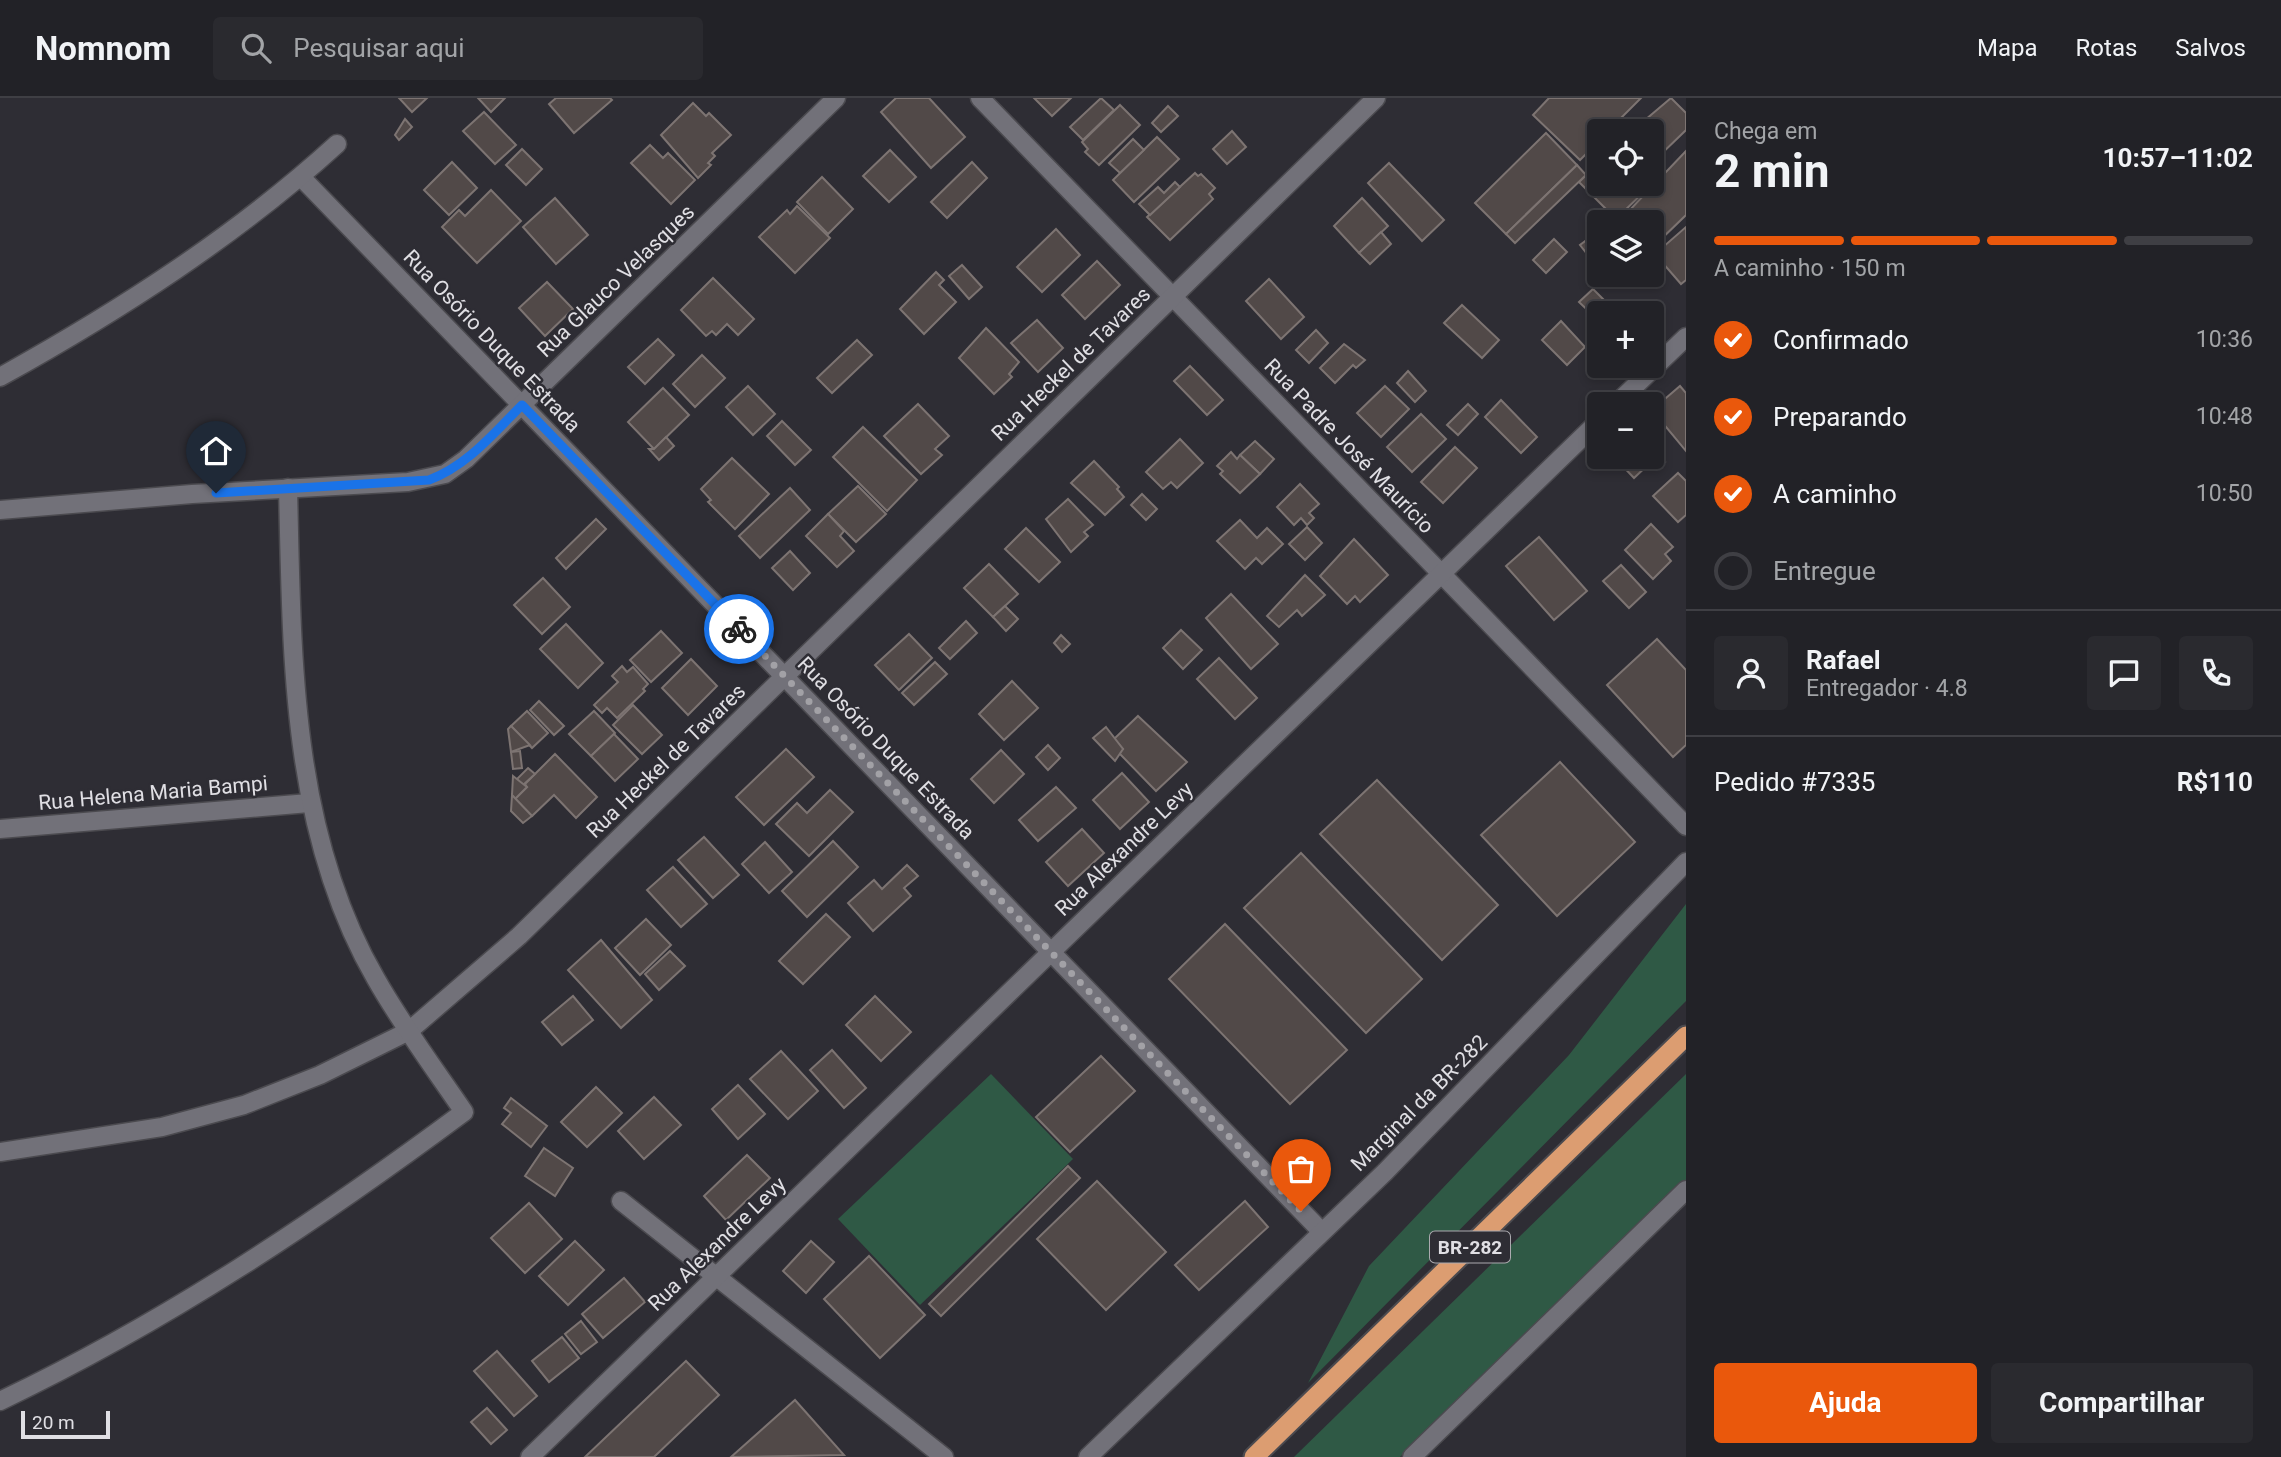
<!DOCTYPE html>
<html lang="pt">
<head>
<meta charset="utf-8">
<style>
  body { margin:0; font-family:Roboto,sans-serif; background:#2a2a2f; color:#f1f3f6; height:100vh; display:flex; flex-direction:column; font-size:26px; white-space:nowrap }
  * { box-sizing:border-box; margin:0 }
  p { font-size:23px; color:#a2a4a7 }
  .icon { flex:none; width:38px; height:38px; fill:none; stroke:currentColor; stroke-width:2; stroke-linecap:round; stroke-linejoin:round }
  .map { position:relative; flex:1; overflow:hidden }
  .sheet { display:flex; flex-direction:column; background:#222227; width:595px }
  .sheet>* { flex:none }
  .tools { position:absolute; left:1587px; top:21px; display:grid; gap:14px }
  .tools a { display:grid; place-items:center; width:77px; height:77px; border-radius:7px; background:#222227; box-shadow:0 4px 10px #0003,0 0 0 2px #3f3f44; font-size:35px }
  .scale { position:absolute; left:21px; bottom:18px; width:89px; box-sizing:border-box; padding-left:7px; border:4px solid #e0dfe4; border-top:0; font-size:19px; line-height:24px; white-space:nowrap; color:#e0dfe4; -webkit-text-stroke:5px #2e2d34; paint-order:stroke }
  .pin { position:absolute; display:grid; place-items:center; width:60px; height:60px; color:#fff; margin:-72px -30px; border-radius:50% 50% 50% 0; rotate:-45deg; box-shadow:0 0 7px #0007 }
  .pin .icon { rotate:45deg }
  .courier { position:absolute; display:grid; place-items:center; width:70px; height:70px; margin:-35px; border:5px solid #1a73e8; border-radius:50%; background:#fff; color:#222; box-shadow:0 2px 9px #0007 }
  .overview em { font-style:normal; font-weight:700 }
  .overview div { display:flex; flex-direction:column-reverse }
  .overview { display:flex; align-items:center; justify-content:space-between; height:119px; padding:0 28px }
  h1 { font-size:46px; font-weight:700; line-height:52px }
  .bar { display:grid; grid-template-columns:repeat(4,1fr); gap:10px 7px; align-content:center; height:84px; padding:0 28px }
  .bar i { height:9px; border-radius:5px; background:#3f3f44 }
  .bar .current { background:#ea580c }
  .bar p { grid-column:span 4 }
  .line { display:flex; align-items:center; gap:18px; padding:0 28px; border-top:2px solid #3f3f44 }
  .line div { flex:1 }
  .round { display:grid; place-items:center; flex:none; width:74px; height:74px; border-radius:7px; background:#2a2a2f }
  ol { padding:0 28px; list-style:none }
  li { display:flex; align-items:center; gap:21px; height:77px }
  li p { margin-inline-start:auto }
  li .icon { padding:7px; border-radius:50%; background:#ea580c; color:#fff; stroke-width:4 }
  li:last-child { color:#a2a4a7 }
  li i { width:38px; height:38px; border:4px solid #3f3f44; border-radius:50% }
  .action { display:flex; gap:14px; margin-top:auto; padding:14px 28px }
  .action a { flex:1; height:80px; border-radius:7px; background:#ea580c; color:#fff; font-size:28px; font-weight:700; line-height:80px; text-align:center }
  .action a+a { background:#2a2a2f; color:#f1f3f6 }
  header { display:flex; align-items:center; gap:42px; box-sizing:border-box; height:98px; padding:0 35px; background:#222227; border-bottom:2px solid #3f3f44 }
  header strong { font-size:33px }
  nav { display:flex; gap:38px; margin-inline-start:auto; font-size:24px }
  .search { width:490px; height:63px; background:#2a2a2f; display:flex; align-items:center; gap:18px; box-sizing:border-box; padding:0 24px; border-radius:7px; color:#a2a4a7; font-size:26px }
  main { display:flex; flex:1; min-height:0 }
  .map>svg:first-child { display:block }
  .green { fill:#2f5945 }
  .building { fill:#514948; stroke:#7d7472; stroke-width:2 }
  .lines { fill:none; stroke-linecap:round; stroke-linejoin:round }
  .minor-casing { stroke:#4b4a4f; stroke-width:21 }
  .secondary-casing { stroke:#4b4a4f; stroke-width:21 }
  .trunk-casing { stroke:#4b4a4f; stroke-width:23 }
  .minor { stroke:#727179; stroke-width:18 }
  .secondary { stroke:#727179; stroke-width:18 }
  .trunk { stroke:#dc9d71; stroke-width:19 }
  .done { stroke:#a2a1a6; stroke-width:7; stroke-dasharray:0 12.6 }
  .route { stroke:#1a73e8; stroke-width:9 }
  .labels { text-anchor:middle; dominant-baseline:central; stroke-width:5; stroke-linejoin:round; paint-order:stroke }
  .shield { fill:#2e2d34; stroke:#abaaaf; stroke-width:2 }
  .shield-label { font-size:19px; font-weight:bold; fill:#e0dfe4 }
  .street-label { font-size:21px; fill:#e0dfe4; stroke:#2e2d34 }
</style>
</head>
<body>
<header>
<strong>Nomnom</strong>
<div class="search"><svg class="icon" aria-label="search" viewBox="0 0 24 24"><circle cx="10" cy="10" r="6"/><path d="M15 15l6 6"/></svg>Pesquisar aqui</div>
<nav><a>Mapa</a><a>Rotas</a><a>Salvos</a></nav>
</header>
<main>
<div class="map">
<svg width="1686" height="1359" viewBox="0 0 1686 1359">
  <rect width="100%" height="100%" fill="#2e2d34"/>
  <g class="green">
    <path d="M1686,806V903L1308,1285L1369,1168L1569,957Z"/>
    <path d="M991,976L1073,1061L920,1207L838,1121Z"/>
    <path d="M1686,976V1082L1400,1359H1294Z"/>
  </g>
  <g class="building">
    <path d="M399,0H427L412,14Z"/>
    <path d="M478,0H505L491,14Z"/>
    <path d="M556,0H610L612,2L574,35L549,6Z"/>
    <path d="M896,0H929L965,39L931,70L881,14Z"/>
    <path d="M1034,0H1071L1052,18Z"/>
    <path d="M1101,0L1114,12L1083,42L1070,29Z"/>
    <path d="M1549,0H1641L1608,33H1600V42L1580,62L1533,17Z"/>
    <path d="M1671,0L1686,15V32L1652,65V33H1632Z"/>
    <path d="M693,5L706,18L709,15L731,37L712,55L715,58L708,65L711,67L698,80L661,37Z"/>
    <path d="M1120,7L1140,27L1099,67L1085,54L1088,51L1082,44Z"/>
    <path d="M1168,8L1178,18L1161,34L1152,25Z"/>
    <path d="M484,14L516,47L495,66L463,33Z"/>
    <path d="M405,21L412,29L399,42L395,37Z"/>
    <path d="M1232,33L1246,49L1227,66L1213,51Z"/>
    <path d="M1546,35L1577,67L1506,136L1475,105Z"/>
    <path d="M1157,39L1179,61L1134,104L1113,82Z"/>
    <path d="M1133,41L1144,52L1120,75L1109,65Z"/>
    <path d="M650,47L663,60L668,55L695,82L671,106L631,65Z"/>
    <path d="M522,51L542,71L526,87L506,67Z"/>
    <path d="M890,52L916,79L889,104L863,78Z"/>
    <path d="M1686,53V117L1655,147L1652,144V124H1632L1625,117Z"/>
    <path d="M452,64L477,90L449,117L424,92Z"/>
    <path d="M972,64L987,80L947,120L931,104Z"/>
    <path d="M1600,64V86L1654,84L1616,121L1579,84Z"/>
    <path d="M1389,65L1444,122L1422,143L1368,85Z"/>
    <path d="M1577,67L1586,77L1515,145L1506,136Z"/>
    <path d="M1195,75L1198,78L1201,76L1215,90L1209,96L1213,101L1170,142L1147,119Z"/>
    <path d="M822,79L853,111L828,136L797,104Z"/>
    <path d="M1175,84L1180,89L1150,117L1139,106L1158,89L1164,95Z"/>
    <path d="M491,92L521,123L477,165L442,129L459,112L465,118Z"/>
    <path d="M555,100L588,137L556,166L523,129Z"/>
    <path d="M1362,100L1388,128L1359,155L1334,128Z"/>
    <path d="M797,108L830,140L795,175L759,139L787,112L790,116Z"/>
    <path d="M1686,129V182L1681,186L1655,156Z"/>
    <path d="M1056,131L1080,157L1042,194L1017,169Z"/>
    <path d="M1600,132V170H1598L1580,147Z"/>
    <path d="M1381,134L1391,146L1370,166L1359,155Z"/>
    <path d="M1554,141L1567,154L1546,175L1533,162Z"/>
    <path d="M1097,163L1120,187L1085,221L1062,197Z"/>
    <path d="M962,167L982,189L969,201L949,178Z"/>
    <path d="M936,174L944,182L939,187L956,204L924,236L900,211Z"/>
    <path d="M713,180L754,221L738,237L727,226L716,237L712,233L706,238L681,212Z"/>
    <path d="M1269,181L1304,219L1281,241L1246,203Z"/>
    <path d="M547,184L573,211L545,238L519,210Z"/>
    <path d="M1593,191L1617,215H1600V224L1579,204Z"/>
    <path d="M1462,207L1499,242L1482,260L1444,225Z"/>
    <path d="M1037,222L1063,250L1038,274L1011,245Z"/>
    <path d="M1561,223L1585,249L1567,267L1542,242Z"/>
    <path d="M986,230L1019,264L1009,276L1012,279L994,296L959,260Z"/>
    <path d="M1316,232L1328,245L1309,265L1296,252Z"/>
    <path d="M658,241L674,257L645,286L628,269Z"/>
    <path d="M857,242L872,257L832,295L817,280Z"/>
    <path d="M1344,246L1365,262L1356,270L1353,267L1335,285L1320,270Z"/>
    <path d="M702,257L725,280L695,309L673,286Z"/>
    <path d="M1190,268L1223,302L1207,317L1174,283Z"/>
    <path d="M1408,273L1426,293L1415,304L1397,285Z"/>
    <path d="M748,288L775,316L753,337L726,309Z"/>
    <path d="M1385,288L1409,311L1381,339L1357,315Z"/>
    <path d="M1680,288L1686,295V353L1652,312Z"/>
    <path d="M663,290L689,317L654,351L628,324Z"/>
    <path d="M1501,302L1537,339L1521,355L1485,319Z"/>
    <path d="M918,306L949,338L935,351L942,357L921,376L884,338Z"/>
    <path d="M1468,306L1478,316L1458,337L1447,327Z"/>
    <path d="M1421,316L1446,341L1412,374L1387,349Z"/>
    <path d="M782,323L811,352L795,367L767,338Z"/>
    <path d="M863,329L917,382L887,413L833,359Z"/>
    <path d="M666,339L674,348L659,362L649,351H654Z"/>
    <path d="M1180,341L1203,365L1177,390L1171,384L1163,391L1146,374Z"/>
    <path d="M1255,343L1274,361L1260,376L1240,357Z"/>
    <path d="M1455,349L1477,370L1443,405L1421,384Z"/>
    <path d="M1652,350L1665,364L1657,371L1651,364L1634,380L1617,362L1620,359H1652Z"/>
    <path d="M1231,354L1237,361L1240,357L1260,376L1240,395L1220,376L1223,373L1217,368Z"/>
    <path d="M732,360L769,396L735,431L708,404L711,402L701,391Z"/>
    <path d="M1094,363L1119,389L1117,391L1124,399L1105,417L1071,385Z"/>
    <path d="M1678,375L1686,383V417L1678,424L1653,398Z"/>
    <path d="M1300,386L1319,406L1309,415L1314,420L1307,427L1301,420L1294,427L1277,409Z"/>
    <path d="M858,388L886,416L856,444L828,416Z"/>
    <path d="M790,390L810,412L760,460L739,438Z"/>
    <path d="M1142,396L1157,411L1146,422L1131,407Z"/>
    <path d="M1068,401L1093,427L1084,434L1088,438L1071,454L1046,421Z"/>
    <path d="M828,416L844,433L840,438L854,453L837,469L806,438Z"/>
    <path d="M596,421L606,431L566,471L556,460Z"/>
    <path d="M1240,422L1257,440L1267,430L1283,446L1262,466L1256,460L1245,471L1217,443Z"/>
    <path d="M1651,426L1673,449L1665,456L1671,463L1653,481L1625,452Z"/>
    <path d="M1307,429L1322,445L1305,462L1289,446Z"/>
    <path d="M1026,430L1060,464L1039,484L1005,451Z"/>
    <path d="M1539,439L1587,493L1554,522L1506,468Z"/>
    <path d="M1354,441L1388,477L1360,504L1355,498L1347,506L1320,478Z"/>
    <path d="M790,453L810,475L793,492L772,470Z"/>
    <path d="M989,466L1018,496L993,519L964,490Z"/>
    <path d="M1621,467L1646,494L1629,510L1603,483Z"/>
    <path d="M1305,477L1325,497L1302,518L1297,512L1279,529L1267,518Z"/>
    <path d="M543,480L570,509L542,536L514,507Z"/>
    <path d="M1231,496L1278,546L1251,571L1206,520Z"/>
    <path d="M1005,508L1018,521L1006,533L993,519Z"/>
    <path d="M966,523L977,535L950,561L939,550Z"/>
    <path d="M566,526L603,565L578,590L540,551Z"/>
    <path d="M1181,532L1202,552L1183,571L1163,550Z"/>
    <path d="M661,533L682,555L651,584L630,562Z"/>
    <path d="M909,536L932,560L899,592L875,567Z"/>
    <path d="M1061,537L1070,546L1062,554L1054,545Z"/>
    <path d="M1657,541L1686,572V647L1673,659L1607,587Z"/>
    <path d="M1219,560L1257,600L1235,621L1197,581Z"/>
    <path d="M691,561L717,588L688,617L662,590Z"/>
    <path d="M935,564L947,576L914,607L902,595Z"/>
    <path d="M622,568L627,574L633,569L648,586L643,591L645,593L617,620L607,610L602,615L594,607L618,584L612,578Z"/>
    <path d="M1012,583L1038,610L1004,642L979,616Z"/>
    <path d="M539,603L564,628L554,637L530,612Z"/>
    <path d="M633,607L662,637L642,656L613,627Z"/>
    <path d="M527,613L548,635L532,650L511,628Z"/>
    <path d="M594,613L615,635L591,658L569,636Z"/>
    <path d="M1138,618L1187,664L1156,693L1119,655L1123,651L1114,641Z"/>
    <path d="M511,628L530,647L511,654L508,631Z"/>
    <path d="M1106,629L1123,651L1115,663L1093,640Z"/>
    <path d="M614,636L638,661L615,683L591,658Z"/>
    <path d="M1048,647L1060,660L1048,672L1036,659Z"/>
    <path d="M786,651L814,679L764,727L736,699Z"/>
    <path d="M1001,652L1024,676L994,705L971,681Z"/>
    <path d="M520,653L522,670L513,671L511,654Z"/>
    <path d="M555,656L597,699L576,720L554,697L532,718L515,701L527,689L525,686Z"/>
    <path d="M1560,664L1635,744L1557,818L1481,737Z"/>
    <path d="M528,670L535,676L522,688L517,681Z"/>
    <path d="M1122,675L1149,704L1120,731L1093,702Z"/>
    <path d="M513,678L527,689L515,701L512,697Z"/>
    <path d="M1377,682L1498,807L1442,862L1320,736Z"/>
    <path d="M1056,689L1076,710L1038,743L1019,722Z"/>
    <path d="M830,692L853,714L809,758L776,726L797,705L807,715Z"/>
    <path d="M512,697L532,718L523,725L511,713Z"/>
    <path d="M1082,731L1104,755L1068,788L1046,764Z"/>
    <path d="M704,739L739,777L713,800L678,762Z"/>
    <path d="M833,743L858,769L807,819L782,793Z"/>
    <path d="M765,744L792,774L769,795L742,766Z"/>
    <path d="M1301,755L1422,881L1366,935L1244,810Z"/>
    <path d="M907,767L918,778L904,790L911,798L873,833L848,805L874,782L882,791Z"/>
    <path d="M673,769L707,806L681,829L647,792Z"/>
    <path d="M826,816L850,839L803,886L779,863Z"/>
    <path d="M646,821L671,847L640,877L615,850Z"/>
    <path d="M1225,826L1347,952L1290,1006L1169,881Z"/>
    <path d="M601,842L652,902L621,930L568,872Z"/>
    <path d="M670,853L685,868L659,892L645,876Z"/>
    <path d="M573,898L593,922L562,947L542,924Z"/>
    <path d="M875,898L911,934L881,963L846,927Z"/>
    <path d="M832,952L866,990L844,1010L810,972Z"/>
    <path d="M781,953L818,993L788,1021L750,981Z"/>
    <path d="M1101,958L1135,993L1070,1054L1036,1019Z"/>
    <path d="M738,987L765,1016L738,1041L712,1011Z"/>
    <path d="M596,989L622,1015L587,1049L561,1024Z"/>
    <path d="M654,999L681,1027L644,1061L618,1033Z"/>
    <path d="M511,1000L547,1028L531,1049L502,1026L511,1015L504,1010Z"/>
    <path d="M544,1050L573,1070L555,1098L525,1078Z"/>
    <path d="M747,1057L770,1080L726,1122L704,1098Z"/>
    <path d="M1068,1068L1080,1080L941,1218L929,1206Z"/>
    <path d="M1097,1083L1166,1154L1106,1212L1037,1141Z"/>
    <path d="M1245,1103L1268,1129L1199,1192L1175,1167Z"/>
    <path d="M529,1105L562,1141L525,1175L491,1140Z"/>
    <path d="M575,1143L604,1172L568,1207L539,1178Z"/>
    <path d="M811,1143L834,1164L806,1195L783,1173Z"/>
    <path d="M869,1158L925,1217L880,1260L824,1201Z"/>
    <path d="M624,1180L645,1204L603,1240L582,1216Z"/>
    <path d="M581,1223L597,1244L581,1256L565,1236Z"/>
    <path d="M562,1239L579,1260L549,1284L532,1263Z"/>
    <path d="M497,1253L537,1298L514,1318L474,1273Z"/>
    <path d="M686,1263L719,1297L654,1359H585Z"/>
    <path d="M795,1302L844,1357L731,1359Z"/>
    <path d="M487,1310L507,1332L491,1346L471,1324Z"/>
  </g>
  <g class="lines">
    <g class="minor-casing">
      <g id="minor">
        <path d="M980,0L1686,728"/>
        <path d="M301,79L1321,1133"/>
        <path d="M0,279C119,213 236,138 337,46"/>
        <path d="M1616,306L1686,239"/>
        <path d="M0,412L192,396L408,384L445,376L466,361L836,0"/>
        <path d="M0,731L309,705"/>
        <path d="M0,1054L162,1029L244,1007L320,977L409,933L519,838L1376,0"/>
        <path d="M621,1103L944,1359"/>
        <path d="M0,1303C166,1224 317,1123 464,1014C434,970 402,927 376,881C290,733 292,556 288,390"/>
        <path d="M530,1359L1600,322"/>
      </g>
    </g>
    <g class="secondary-casing">
      <g id="secondary">
        <path d="M1088,1359L1385,1074L1686,764"/>
        <path d="M1412,1359L1686,1092"/>
      </g>
    </g>
    <g class="trunk-casing">
      <path id="trunk" d="M1254,1359L1686,938"/>
    </g>
    <use href="#minor" class="minor"/>
    <use href="#secondary" class="secondary"/>
    <use href="#trunk" class="trunk"/>
  </g>
  <g class="lines">
    <path class="done" d="M739,531L1301,1113"/>
    <path class="route" d="M216,395L429,382C467,368 494,335 522,307L739,531"/>
  </g>
  <g class="labels">
    <rect class="shield" x="1430" y="1133.5" width="80" height="31" rx="5"/>
    <g class="shield-label">
      <text x="1470" y="1149">BR-282</text>
    </g>
    <g class="street-label">
      <text transform="translate(616 183) rotate(-44)">Rua Glauco Velasques</text>
      <text transform="translate(492 243) rotate(46)">Rua Osório Duque Estrada</text>
      <text transform="translate(1071 266) rotate(-44)">Rua Heckel de Tavares</text>
      <text transform="translate(1349 348) rotate(46)">Rua Padre José Maurício</text>
      <text transform="translate(886 650) rotate(46)">Rua Osório Duque Estrada</text>
      <text transform="translate(666 663) rotate(-44)">Rua Heckel de Tavares</text>
      <text transform="translate(153 695) rotate(-5)">Rua Helena Maria Bampi</text>
      <text transform="translate(1124 751) rotate(-44)">Rua Alexandre Levy</text>
      <text transform="translate(1419 1005) rotate(-45)">Marginal da BR-282</text>
      <text transform="translate(717 1146) rotate(-44)">Rua Alexandre Levy</text>
    </g>
  </g>
</svg>
<div class="tools">
<a><svg class="icon" aria-label="locate" viewBox="0 0 24 24"><circle cx="12" cy="12" r="6"/><path d="M12 2v4M12 18v4M2 12h4M18 12h4"/></svg></a>
<a><svg class="icon" aria-label="layers" viewBox="0 0 24 24"><path d="M12 4l9 5-9 5-9-5zM3 14l9 5 9-5"/></svg></a>
<a>+</a>
<a>−</a>
</div>
<div class="scale">20 m</div>
<div class="pin" style="left:1301px;top:1113px;background:#ea580c"><svg class="icon" aria-label="bag" viewBox="0 0 24 24"><path d="M5 8h14l-1 12H6zM9 8a3 3 0 0 1 6 0"/></svg></div>
<div class="pin" style="left:216px;top:395px;background:#1f2937"><svg class="icon" aria-label="home" viewBox="0 0 24 24"><path d="M3 11l9-7 9 7M6 9v11h12V9"/></svg></div>
<div class="courier" style="left:739px;top:531px"><svg class="icon" aria-label="bike" viewBox="0 0 24 24"><circle cx="6" cy="16" r="4"/><circle cx="18" cy="16" r="4"/><path d="M6 16l4-8h5l3 8M10 8l3 8H6M13 5h3"/></svg></div>
</div>
<section class="sheet">
<div class="overview"><div><h1>2 min</h1><p>Chega em</p></div><em>10:57–11:02</em></div>
<div class="bar"><i class="current"></i><i class="current"></i><i class="current"></i><i></i><p>A caminho · 150 m</p></div>
<ol>
<li><svg class="icon" aria-label="check" viewBox="0 0 24 24"><path d="M5 12l5 5 9-10"/></svg>Confirmado<p>10:36</p></li>
<li><svg class="icon" aria-label="check" viewBox="0 0 24 24"><path d="M5 12l5 5 9-10"/></svg>Preparando<p>10:48</p></li>
<li><svg class="icon" aria-label="check" viewBox="0 0 24 24"><path d="M5 12l5 5 9-10"/></svg>A caminho<p>10:50</p></li>
<li><i></i>Entregue</li>
</ol>
<div class="line" style="height:126px"><a class="round"><svg class="icon" aria-label="person" viewBox="0 0 24 24"><circle cx="12" cy="8" r="4"/><path d="M4 21q1-7 8-7t8 7"/></svg></a><div><b>Rafael</b><p>Entregador · 4.8</p></div><a class="round"><svg class="icon" aria-label="chat" viewBox="0 0 24 24"><path d="M4 5h16v11H9l-5 4z"/></svg></a><a class="round"><svg class="icon" aria-label="phone" viewBox="0 0 24 24"><path d="M5 4h4l2 5-3 2q2 4 5 5l2-3 5 2v4C11 20 4 13 5 4z"/></svg></a></div>
<div class="line" style="height:91px"><div>Pedido #7335</div><b>R$110</b></div>
<div class="action"><a>Ajuda</a><a>Compartilhar</a></div>
</section>
</main>
</body>
</html>
